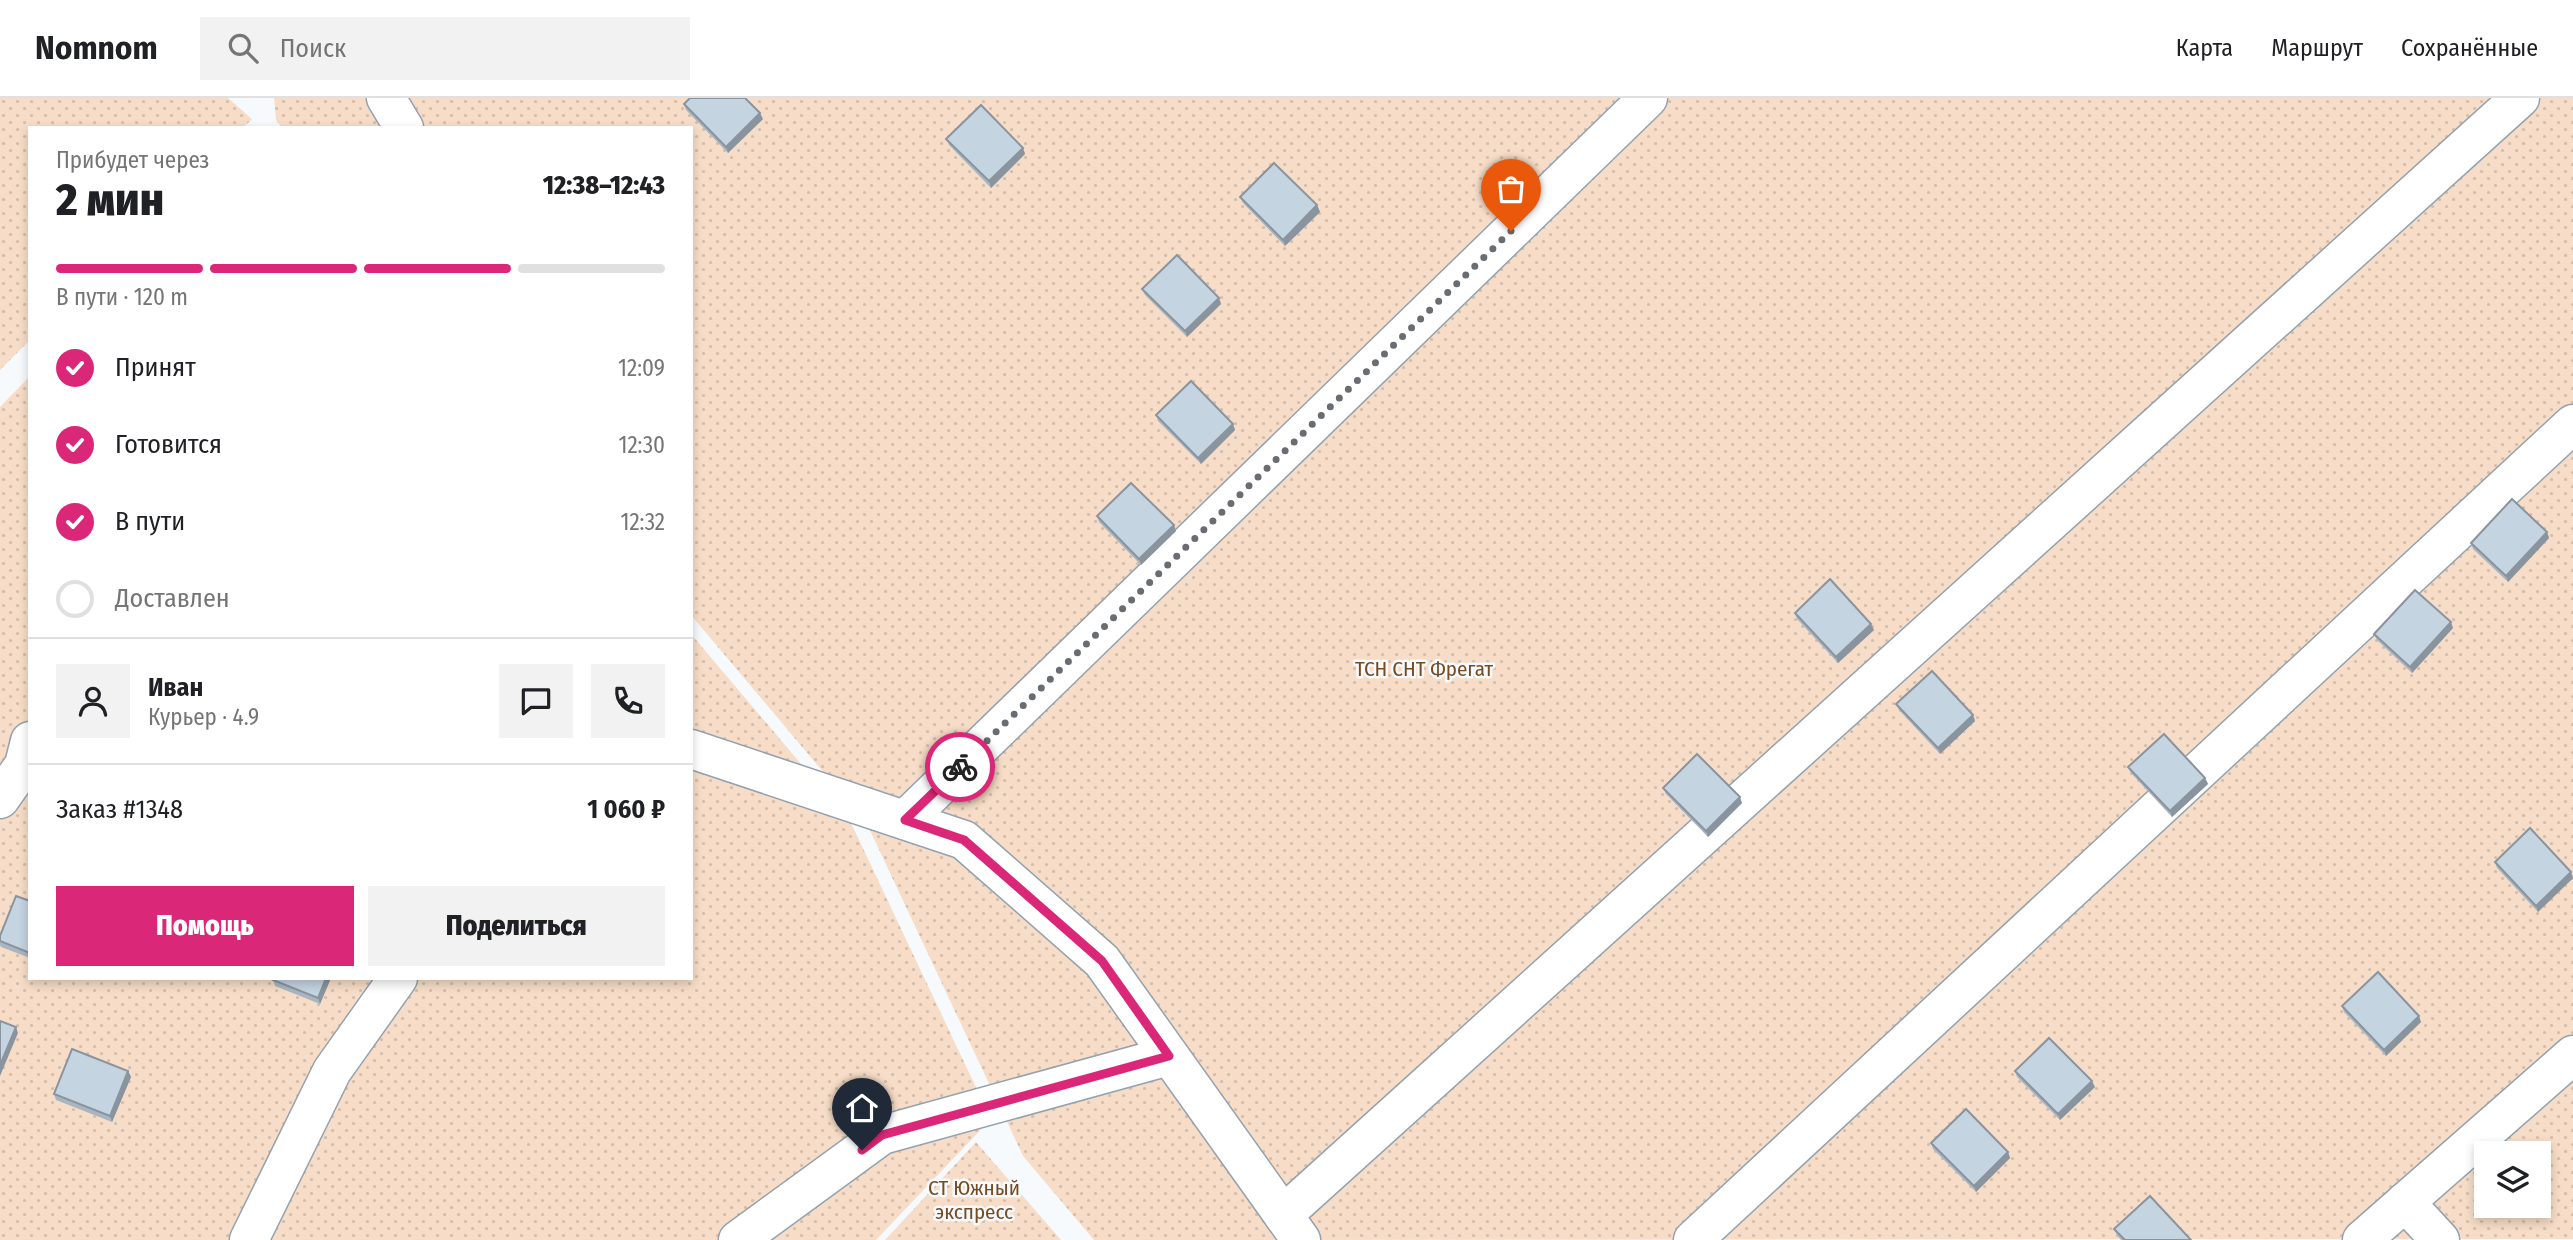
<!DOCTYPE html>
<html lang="ru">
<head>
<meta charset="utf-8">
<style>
  body { margin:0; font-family:"Fira Sans Condensed",sans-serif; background:#f2f2f2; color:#202124; height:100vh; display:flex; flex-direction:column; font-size:26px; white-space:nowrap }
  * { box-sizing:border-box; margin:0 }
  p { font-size:23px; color:#757577 }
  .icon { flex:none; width:38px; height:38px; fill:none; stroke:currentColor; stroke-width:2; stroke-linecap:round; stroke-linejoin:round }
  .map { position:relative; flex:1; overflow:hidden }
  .drawer { position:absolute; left:28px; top:28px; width:665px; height:854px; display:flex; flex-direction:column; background:#fff; border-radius:0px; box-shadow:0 4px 10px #0003 }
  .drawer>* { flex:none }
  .buttons { position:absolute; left:2474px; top:1043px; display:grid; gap:14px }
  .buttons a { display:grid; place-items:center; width:77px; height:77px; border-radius:0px; background:#fff; box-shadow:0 4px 10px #0003; font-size:35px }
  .pin { position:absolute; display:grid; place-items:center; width:60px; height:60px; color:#fff; margin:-72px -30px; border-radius:50% 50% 50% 0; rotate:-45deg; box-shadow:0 0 7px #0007 }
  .pin .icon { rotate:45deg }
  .courier { position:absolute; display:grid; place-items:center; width:70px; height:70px; margin:-35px; border:5px solid #db2777; border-radius:50%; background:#fff; color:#222; box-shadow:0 2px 9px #0007 }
  .head em { font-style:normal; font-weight:800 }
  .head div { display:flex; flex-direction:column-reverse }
  .head { display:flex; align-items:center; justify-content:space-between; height:119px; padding:0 28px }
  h1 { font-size:46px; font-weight:800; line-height:52px }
  .bar { display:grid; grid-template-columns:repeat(4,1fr); gap:10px 7px; align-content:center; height:84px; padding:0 28px }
  .bar i { height:9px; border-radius:5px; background:#e0e0e0 }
  .bar .selected { background:#db2777 }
  .bar p { grid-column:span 4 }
  .line { display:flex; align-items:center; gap:18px; padding:0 28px; border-top:2px solid #e0e0e0 }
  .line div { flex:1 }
  .round { display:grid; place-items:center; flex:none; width:74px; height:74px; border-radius:0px; background:#f2f2f2 }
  ol { padding:0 28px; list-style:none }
  li { display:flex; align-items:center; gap:21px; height:77px }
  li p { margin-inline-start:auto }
  li .icon { padding:7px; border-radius:50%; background:#db2777; color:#fff; stroke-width:4 }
  li:last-child { color:#757577 }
  li i { width:38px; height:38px; border:4px solid #e0e0e0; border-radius:50% }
  .cta { display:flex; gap:14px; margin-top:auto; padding:14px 28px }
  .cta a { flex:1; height:80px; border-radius:0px; background:#db2777; color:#fff; font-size:28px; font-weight:800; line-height:80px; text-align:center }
  .cta a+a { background:#f2f2f2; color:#202124 }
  header { display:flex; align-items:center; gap:42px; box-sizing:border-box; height:98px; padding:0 35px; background:#fff; border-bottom:2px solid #e0e0e0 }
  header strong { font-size:33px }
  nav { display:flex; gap:38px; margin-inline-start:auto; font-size:24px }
  .search { width:490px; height:63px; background:#f2f2f2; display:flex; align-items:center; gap:18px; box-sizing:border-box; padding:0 24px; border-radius:0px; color:#757577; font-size:26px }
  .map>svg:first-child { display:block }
  .garden { fill:url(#garden-dots); fill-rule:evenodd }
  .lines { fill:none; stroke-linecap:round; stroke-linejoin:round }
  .minor-casing { stroke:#93a2ae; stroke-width:41 }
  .minor { stroke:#fff; stroke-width:38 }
  .wall { fill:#a9b6c2 }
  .shaded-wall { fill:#8a949e }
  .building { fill:#c5d4e1; stroke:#8a949e; stroke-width:2 }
  .done { stroke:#696d71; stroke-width:7; stroke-dasharray:0 12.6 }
  .route { stroke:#db2777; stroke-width:9 }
  .labels { text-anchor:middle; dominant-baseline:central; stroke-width:5; stroke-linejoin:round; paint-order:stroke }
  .park-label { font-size:21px; fill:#764b21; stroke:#f7fafd }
</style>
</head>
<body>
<header>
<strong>Nomnom</strong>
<div class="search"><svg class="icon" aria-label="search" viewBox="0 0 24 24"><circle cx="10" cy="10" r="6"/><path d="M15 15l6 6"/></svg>Поиск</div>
<nav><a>Карта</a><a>Маршрут</a><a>Сохранённые</a></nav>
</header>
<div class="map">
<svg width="2573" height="1142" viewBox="0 0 2573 1142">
  <defs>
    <pattern id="garden-dots" width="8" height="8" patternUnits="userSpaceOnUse" patternTransform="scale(1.75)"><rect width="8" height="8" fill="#f7ddc7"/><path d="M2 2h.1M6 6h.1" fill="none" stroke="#d3bdab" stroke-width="1.8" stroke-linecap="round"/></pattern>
  </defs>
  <rect width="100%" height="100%" fill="#f7fafd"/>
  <g class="garden">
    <path d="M0,0H228L252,21L243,30H30V242L0,272Z"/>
    <path d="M274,0H2573V1141L1094,1142L1023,1058L867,726L691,517V30H282L276,22ZM2487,1055H2539V1108H2487Z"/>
    <path d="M30,278V880H691V536L851,725L991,1021L876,1142H0V309Z"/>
    <path d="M976,1044L1061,1142H885Z"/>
  </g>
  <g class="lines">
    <g class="minor-casing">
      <g id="minor">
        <path d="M386,0L404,30"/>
        <path d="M691,651L964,742L1102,863L1301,1142"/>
        <path d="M0,701L24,667L30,643"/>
        <path d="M905,722L1648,0"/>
        <path d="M2405,1104L2440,1142"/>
        <path d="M1283,1117L2520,0"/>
        <path d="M249,1142L332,973L398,880"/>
        <path d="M738,1142L882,1037L1169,958"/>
        <path d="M1693,1142L2573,326"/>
        <path d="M2362,1142L2573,957"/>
      </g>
    </g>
    <use href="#minor" class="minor"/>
  </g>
  <g class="wall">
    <path d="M684,6L763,21L728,55L686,12Z"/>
    <path d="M946,41L1023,50L1025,56L991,90L949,47Z"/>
    <path d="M1240,99L1317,107L1320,114L1285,148L1243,105Z"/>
    <path d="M1142,191L1219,200L1221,206L1187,239L1145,197Z"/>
    <path d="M1156,317L1233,326L1235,332L1201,366L1158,323Z"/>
    <path d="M1097,418L1174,427L1176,433L1141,467L1099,424Z"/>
    <path d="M2547,434L2549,440L2508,484L2473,451L2471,445Z"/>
    <path d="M1795,515L1874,532L1838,565L1797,521Z"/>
    <path d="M2453,530L2412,575L2377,542L2374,536Z"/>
    <path d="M1896,606L1973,617L1975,623L1940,656L1899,612Z"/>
    <path d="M2128,669L2205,680L2208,686L2172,719L2131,675Z"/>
    <path d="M1663,690L1742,705L1708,739L1666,696Z"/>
    <path d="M2495,764L2571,774L2573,780L2538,814L2497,770Z"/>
    <path d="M30,803V860L1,849L0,847V838Z"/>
    <path d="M331,880L320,906L275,888L273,882Z"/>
    <path d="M2342,908L2421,924L2386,958L2344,914Z"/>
    <path d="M128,973L131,979L112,1024L56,1002L54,996Z"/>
    <path d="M2015,973L2095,989L2060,1022L2017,979Z"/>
    <path d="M1931,1045L2008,1054L2010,1060L1976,1094L1933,1051Z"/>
    <path d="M2114,1131L2191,1142H2121L2117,1137Z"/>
  </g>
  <g class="shaded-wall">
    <path d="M760,15L763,21L728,55L726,49Z"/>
    <path d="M1023,50L1025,56L991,90L989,83Z"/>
    <path d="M1317,107L1320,114L1285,148L1283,142Z"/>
    <path d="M1219,200L1221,206L1187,239L1185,233Z"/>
    <path d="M1233,326L1235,332L1201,366L1198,360Z"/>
    <path d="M1174,427L1176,433L1141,467L1139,461Z"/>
    <path d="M2547,434L2549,440L2508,484L2506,478Z"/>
    <path d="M2451,524L2453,530L2412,575L2410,569Z"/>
    <path d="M1871,526L1874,532L1838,565L1836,559Z"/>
    <path d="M1973,617L1975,623L1940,656L1938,650Z"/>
    <path d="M2205,680L2208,686L2172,719L2170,713Z"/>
    <path d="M1740,699L1742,705L1708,739L1706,733Z"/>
    <path d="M2571,774L2573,780L2538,814L2536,808Z"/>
    <path d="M326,880H331L320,906L318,900Z"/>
    <path d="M2419,918L2421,924L2386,958L2384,952Z"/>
    <path d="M16,929L18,935L0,978V967Z"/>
    <path d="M128,973L131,979L112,1024L110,1018Z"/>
    <path d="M2092,983L2095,989L2060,1022L2058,1016Z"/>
    <path d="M2008,1054L2010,1060L1976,1094L1974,1088Z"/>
  </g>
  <g class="building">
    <path d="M690,0H745L760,15L726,49L684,6Z"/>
    <path d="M981,7L1023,50L989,83L946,41Z"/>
    <path d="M1274,65L1317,107L1283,142L1240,99Z"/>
    <path d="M1177,157L1219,200L1185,233L1142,191Z"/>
    <path d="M1191,283L1233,326L1198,360L1156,317Z"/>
    <path d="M1131,385L1174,427L1139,461L1097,418Z"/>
    <path d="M2512,401L2547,434L2506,478L2471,445Z"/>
    <path d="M1830,481L1871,526L1836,559L1795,515Z"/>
    <path d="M2415,492L2451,524L2410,569L2374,536Z"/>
    <path d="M1932,573L1973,617L1938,650L1896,606Z"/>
    <path d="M2164,636L2205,680L2170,713L2128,669Z"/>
    <path d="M1697,656L1740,699L1706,733L1663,690Z"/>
    <path d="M2530,730L2571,774L2536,808L2495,764Z"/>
    <path d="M16,798L30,803V855L0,843V838Z"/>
    <path d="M2378,874L2419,918L2384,952L2342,908Z"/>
    <path d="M274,880H326L318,900L273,882Z"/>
    <path d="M0,923L16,929L0,967Z"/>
    <path d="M2049,940L2092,983L2058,1016L2015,973Z"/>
    <path d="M72,951L128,973L110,1018L54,996Z"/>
    <path d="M1966,1011L2008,1054L1974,1088L1931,1045Z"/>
    <path d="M2150,1098L2191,1142H2125L2114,1131Z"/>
  </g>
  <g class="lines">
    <path class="done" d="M960,669L1511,133"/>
    <path class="route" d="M862,1052L882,1037L1169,958L1102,863L964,742L905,722L960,669"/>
  </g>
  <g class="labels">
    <g class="park-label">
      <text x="1424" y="571">ТСН СНТ Фрегат</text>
      <text x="974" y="1090">СТ Южный<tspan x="974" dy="24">экспресс</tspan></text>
    </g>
  </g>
</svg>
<div class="buttons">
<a><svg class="icon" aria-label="layers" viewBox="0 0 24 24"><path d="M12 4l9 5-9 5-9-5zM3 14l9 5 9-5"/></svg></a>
</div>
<div class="pin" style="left:1511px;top:133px;background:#ea580c"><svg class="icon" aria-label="bag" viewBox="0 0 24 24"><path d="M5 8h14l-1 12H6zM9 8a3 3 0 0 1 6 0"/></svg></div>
<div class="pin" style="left:862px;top:1052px;background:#1f2937"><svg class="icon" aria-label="home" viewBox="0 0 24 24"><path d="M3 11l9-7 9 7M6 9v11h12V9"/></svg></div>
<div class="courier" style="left:960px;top:669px"><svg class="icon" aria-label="bike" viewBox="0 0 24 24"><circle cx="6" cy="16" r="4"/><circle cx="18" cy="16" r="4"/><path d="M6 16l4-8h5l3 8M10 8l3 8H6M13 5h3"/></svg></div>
<section class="drawer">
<div class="head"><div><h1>2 мин</h1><p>Прибудет через</p></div><em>12:38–12:43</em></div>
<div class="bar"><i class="selected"></i><i class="selected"></i><i class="selected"></i><i></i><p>В пути · 120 m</p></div>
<ol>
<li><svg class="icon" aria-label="check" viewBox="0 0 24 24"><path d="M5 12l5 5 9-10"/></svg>Принят<p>12:09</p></li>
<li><svg class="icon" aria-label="check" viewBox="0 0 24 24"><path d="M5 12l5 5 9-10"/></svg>Готовится<p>12:30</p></li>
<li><svg class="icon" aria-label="check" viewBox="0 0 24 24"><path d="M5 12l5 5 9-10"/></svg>В пути<p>12:32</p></li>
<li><i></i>Доставлен</li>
</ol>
<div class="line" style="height:126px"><a class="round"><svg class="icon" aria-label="person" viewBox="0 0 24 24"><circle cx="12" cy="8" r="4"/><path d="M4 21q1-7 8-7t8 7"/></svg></a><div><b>Иван</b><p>Курьер · 4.9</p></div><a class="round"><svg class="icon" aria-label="chat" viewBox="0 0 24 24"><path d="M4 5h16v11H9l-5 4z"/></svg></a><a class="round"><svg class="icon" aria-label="phone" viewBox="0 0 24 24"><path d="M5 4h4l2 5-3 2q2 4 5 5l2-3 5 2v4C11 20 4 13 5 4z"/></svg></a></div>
<div class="line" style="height:91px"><div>Заказ #1348</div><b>1 060 ₽</b></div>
<div class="cta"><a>Помощь</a><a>Поделиться</a></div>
</section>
</div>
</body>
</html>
